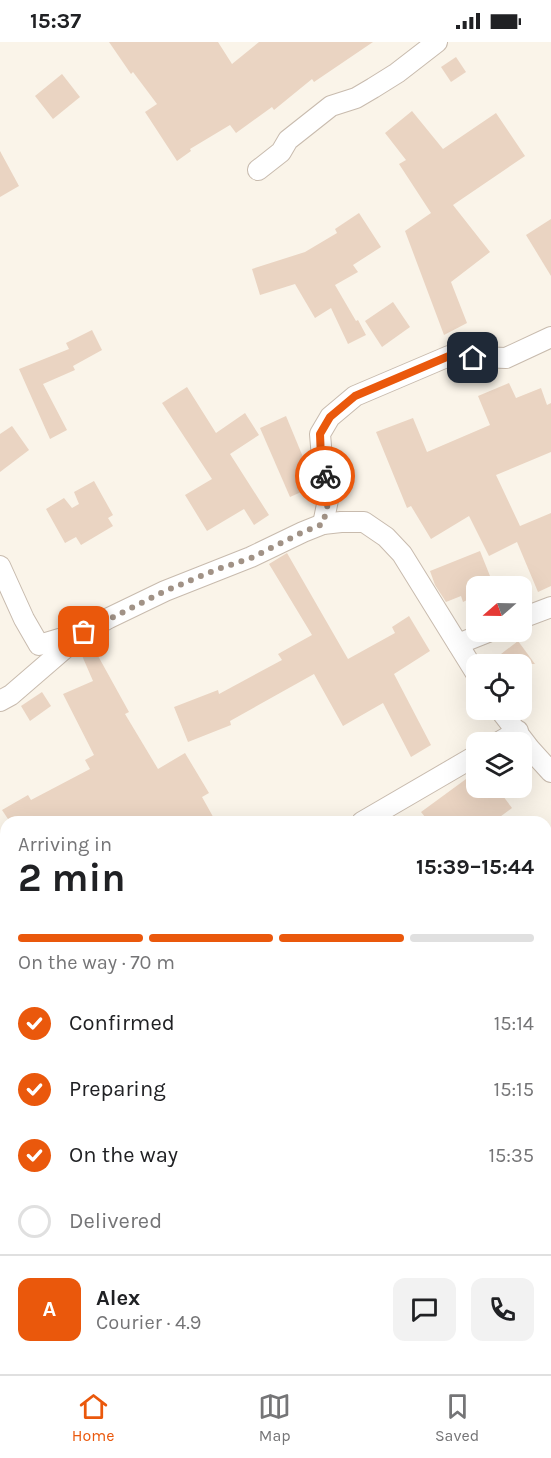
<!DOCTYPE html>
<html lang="en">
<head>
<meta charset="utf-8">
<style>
  body { margin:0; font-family:Karla,sans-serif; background:#f2f2f2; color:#202124; height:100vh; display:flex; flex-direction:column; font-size:22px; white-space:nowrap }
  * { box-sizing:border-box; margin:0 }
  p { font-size:20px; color:#757577 }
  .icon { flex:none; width:33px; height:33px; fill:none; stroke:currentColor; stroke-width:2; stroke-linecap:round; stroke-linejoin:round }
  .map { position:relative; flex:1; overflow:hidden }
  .sheet { position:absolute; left:0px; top:774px; width:552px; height:558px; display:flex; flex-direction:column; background:#fff; border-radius:18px 18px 0 0; box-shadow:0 6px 24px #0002 }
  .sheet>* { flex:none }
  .needle { width:39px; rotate:250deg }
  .tools { position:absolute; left:466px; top:534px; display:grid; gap:12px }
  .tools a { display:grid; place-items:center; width:66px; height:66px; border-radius:12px; background:#fff; box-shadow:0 6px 24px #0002; font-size:30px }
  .pin { position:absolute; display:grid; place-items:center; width:51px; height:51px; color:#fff; margin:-26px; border-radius:12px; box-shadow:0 3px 9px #0006 }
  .courier { position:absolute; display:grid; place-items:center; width:60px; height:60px; margin:-30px; border:4px solid #ea580c; border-radius:50%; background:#fff; color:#222; box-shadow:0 2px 8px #0007 }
  .head em { font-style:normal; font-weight:700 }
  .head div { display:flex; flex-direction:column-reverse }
  .head { display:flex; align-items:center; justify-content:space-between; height:102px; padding:0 18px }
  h1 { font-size:39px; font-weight:700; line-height:45px }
  .bar { display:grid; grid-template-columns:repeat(4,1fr); gap:9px 6px; align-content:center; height:72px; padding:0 18px }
  .bar i { height:8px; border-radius:4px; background:#e0e0e0 }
  .bar .active { background:#ea580c }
  .bar p { grid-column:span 4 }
  .line { display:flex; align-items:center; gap:15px; padding:0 18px; border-top:2px solid #e0e0e0 }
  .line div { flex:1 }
  .round { display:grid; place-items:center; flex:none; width:63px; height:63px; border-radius:12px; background:#f2f2f2 }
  ol { padding:0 18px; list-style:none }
  li { display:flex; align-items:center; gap:18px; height:66px }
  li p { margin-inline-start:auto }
  li .icon { padding:6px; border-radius:50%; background:#ea580c; color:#fff; stroke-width:4 }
  li:last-child { color:#757577 }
  li i { width:33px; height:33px; border:3px solid #e0e0e0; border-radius:50% }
  .status { display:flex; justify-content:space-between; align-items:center; height:42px; padding:0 30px; background:#fff; direction:ltr }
  .status svg { height:16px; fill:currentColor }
  .tabs { display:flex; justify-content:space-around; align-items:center; height:84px; border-top:2px solid #e0e0e0; background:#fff; font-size:16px; color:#757577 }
  .tabs a { display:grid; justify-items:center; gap:3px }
  .tabs .active { color:#ea580c }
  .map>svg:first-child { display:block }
  .building { fill:#ead4c2 }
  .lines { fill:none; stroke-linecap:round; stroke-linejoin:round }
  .minor-casing { stroke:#c8bbae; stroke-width:22 }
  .minor { stroke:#fff; stroke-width:20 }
  .done { stroke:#a19286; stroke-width:6; stroke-dasharray:0 10.8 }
  .route { stroke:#ea580c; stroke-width:8 }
</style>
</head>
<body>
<div class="status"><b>15:37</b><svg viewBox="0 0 49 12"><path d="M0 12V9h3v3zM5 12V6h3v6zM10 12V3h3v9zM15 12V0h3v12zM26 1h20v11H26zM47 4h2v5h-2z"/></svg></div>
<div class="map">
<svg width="551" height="1332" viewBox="0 0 551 1332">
  <rect width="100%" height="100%" fill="#faf4e9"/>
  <g class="building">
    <path d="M109,0H218L232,22L259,0H373L314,40L312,37L274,68L272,65L236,91L230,83L190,107L191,109L177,119L145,70L157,62L133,30L131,32Z"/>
    <path d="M456,15L466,30L451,40L441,25Z"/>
    <path d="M62,32L80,55L53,77L35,54Z"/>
    <path d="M412,69L443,107L496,71L525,114L453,163L490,210L451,240L467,281L444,293L405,189L431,171L399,122L406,118L385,91Z"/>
    <path d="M0,109L19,144L0,155Z"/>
    <path d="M359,171L381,205L353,223L358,230L335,243L356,279L358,278L366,293L348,302L331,266L315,276L295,242L260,253L252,227L305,210L337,191L335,187Z"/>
    <path d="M551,177V234L526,193Z"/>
    <path d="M393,260L410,285L382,305L365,279Z"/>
    <path d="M92,288L102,308L73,324L75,328L43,342L67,388L50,397L19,327L69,307L66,301Z"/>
    <path d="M509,341L516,356L541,346L547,363L551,361V410L496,433L520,484L551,471V544L538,550L517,500L489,514L469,474L431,497L411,464L407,466L376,390L413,376L427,410L490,383L478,354Z"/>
    <path d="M187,345L216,391L245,371L259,393L230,412L269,473L254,483L244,467L207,489L185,453L212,437L162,361Z"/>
    <path d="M286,374L315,444L290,455L260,386Z"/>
    <path d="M12,384L29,408L0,430V392Z"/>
    <path d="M94,439L113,473L108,476L113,484L81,503L76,495L65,501L46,467L64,456L72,466L79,462L74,450Z"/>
    <path d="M480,509L494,544H477V553L463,560L461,554L446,560L435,543L430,529Z"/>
    <path d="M287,511L348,617L395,591L392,585L409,574L430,609L394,632L431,703L411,715L383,661L343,684L314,632L230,679L231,683L188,700L174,665L218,648L219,652L282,618L278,612L312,593L269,522Z"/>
    <path d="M518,599L535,622H508L501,612Z"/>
    <path d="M92,603L129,670L125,672L158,727L185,711L209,751L202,755L216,780H10L2,768L28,753L31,758L90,727L85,718L94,713L63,652L93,639L80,609Z"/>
    <path d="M42,650L51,664L30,679L21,664Z"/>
    <path d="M477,729V746H497L512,766L493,780H429L421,770Z"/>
  </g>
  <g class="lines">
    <g class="minor-casing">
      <g id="minor">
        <path d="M258,128L281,110L288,98L331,64L356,56L373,46L397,31L437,0"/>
        <path d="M323,482L329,453L322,416L320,392L330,375L355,354L449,314L506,316L551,295"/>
        <path d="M0,524L24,577L39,603L79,591"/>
        <path d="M522,576L551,565"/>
        <path d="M458,602L488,590"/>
        <path d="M0,659L11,653L84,590L109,576L165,549L251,515L303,490L323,482L341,480H364L386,495L402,512L477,633"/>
        <path d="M500,668L530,707L551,730"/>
        <path d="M499,700L518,689"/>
        <path d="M362,780L477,713"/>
        <path d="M0,1001L6,997"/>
        <path d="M546,1182L551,1181"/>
        <path d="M546,1254L551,1258"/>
        <path d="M226,1326L232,1332"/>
        <path d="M144,1332L157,1326"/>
      </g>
    </g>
    <use href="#minor" class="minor"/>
  </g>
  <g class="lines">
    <path class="done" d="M84,590L165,549L218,527L251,516L303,490L323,482L330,453L325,434"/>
    <path class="route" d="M325,434L321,416L320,392L330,375L355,354L449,314L473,316"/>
  </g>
</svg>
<div class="tools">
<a><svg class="needle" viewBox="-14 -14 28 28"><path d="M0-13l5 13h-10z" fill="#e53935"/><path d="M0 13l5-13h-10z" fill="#757577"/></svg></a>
<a><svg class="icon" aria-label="locate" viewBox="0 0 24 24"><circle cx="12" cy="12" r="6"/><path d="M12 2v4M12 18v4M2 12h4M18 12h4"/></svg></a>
<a><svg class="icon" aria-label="layers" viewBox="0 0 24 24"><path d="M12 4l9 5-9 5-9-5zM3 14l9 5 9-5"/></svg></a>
</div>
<div class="pin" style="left:84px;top:590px;background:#ea580c"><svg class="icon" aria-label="bag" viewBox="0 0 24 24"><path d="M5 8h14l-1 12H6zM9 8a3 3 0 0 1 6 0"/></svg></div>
<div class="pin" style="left:473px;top:316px;background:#1f2937"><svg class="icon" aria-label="home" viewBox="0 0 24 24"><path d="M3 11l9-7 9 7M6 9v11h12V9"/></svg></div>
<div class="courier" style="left:325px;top:434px"><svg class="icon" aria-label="bike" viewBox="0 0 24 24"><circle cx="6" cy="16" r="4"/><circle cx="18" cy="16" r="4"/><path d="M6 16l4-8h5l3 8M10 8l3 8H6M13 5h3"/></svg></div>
<section class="sheet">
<div class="head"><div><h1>2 min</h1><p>Arriving in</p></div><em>15:39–15:44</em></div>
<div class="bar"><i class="active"></i><i class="active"></i><i class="active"></i><i></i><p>On the way · 70 m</p></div>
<ol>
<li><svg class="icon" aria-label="check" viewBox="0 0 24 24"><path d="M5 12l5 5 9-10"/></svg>Confirmed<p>15:14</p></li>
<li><svg class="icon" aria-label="check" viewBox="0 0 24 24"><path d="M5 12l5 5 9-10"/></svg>Preparing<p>15:15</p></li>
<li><svg class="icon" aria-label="check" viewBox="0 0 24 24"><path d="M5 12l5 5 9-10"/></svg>On the way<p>15:35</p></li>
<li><i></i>Delivered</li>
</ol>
<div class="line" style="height:108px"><b class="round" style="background:#ea580c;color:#fff">A</b><div><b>Alex</b><p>Courier · 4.9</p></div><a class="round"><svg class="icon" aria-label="chat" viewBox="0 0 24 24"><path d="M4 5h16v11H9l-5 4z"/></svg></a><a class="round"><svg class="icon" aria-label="phone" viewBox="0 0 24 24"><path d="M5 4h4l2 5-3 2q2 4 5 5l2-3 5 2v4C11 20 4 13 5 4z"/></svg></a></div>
</section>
</div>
<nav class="tabs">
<a class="active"><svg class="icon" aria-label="home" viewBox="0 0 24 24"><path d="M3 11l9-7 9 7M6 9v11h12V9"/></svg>Home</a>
<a><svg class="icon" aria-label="map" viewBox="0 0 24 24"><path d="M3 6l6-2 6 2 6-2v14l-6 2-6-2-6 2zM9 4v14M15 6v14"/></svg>Map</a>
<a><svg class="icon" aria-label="saved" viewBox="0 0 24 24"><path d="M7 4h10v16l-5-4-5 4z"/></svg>Saved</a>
</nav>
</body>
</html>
